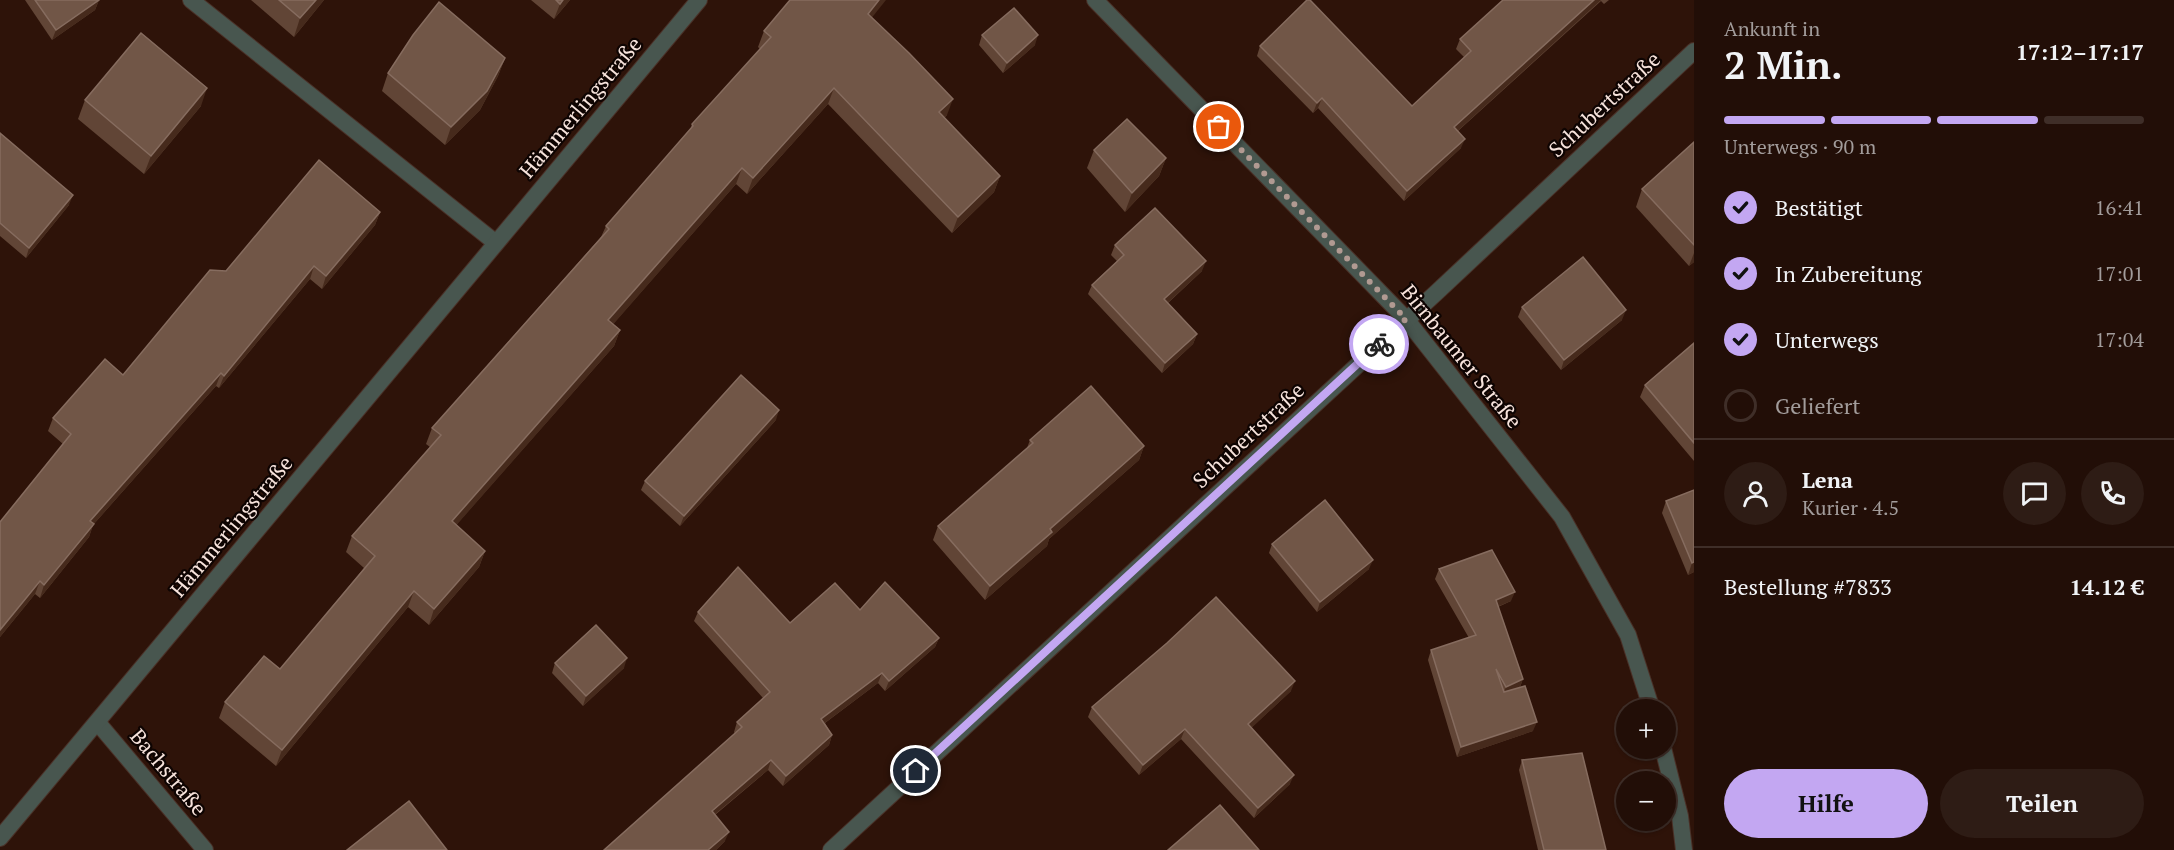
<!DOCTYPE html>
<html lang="de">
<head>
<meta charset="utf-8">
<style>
  body { margin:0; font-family:"PT Serif",serif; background:#2e1c15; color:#f1f3f6; height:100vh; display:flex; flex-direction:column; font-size:22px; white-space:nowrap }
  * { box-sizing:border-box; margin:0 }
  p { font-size:20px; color:#a29c9b }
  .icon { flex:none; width:33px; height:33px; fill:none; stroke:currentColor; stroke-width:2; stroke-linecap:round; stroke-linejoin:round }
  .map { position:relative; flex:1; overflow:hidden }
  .drawer { display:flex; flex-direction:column; background:#220e07; width:480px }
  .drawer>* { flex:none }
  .tools { position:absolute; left:1616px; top:699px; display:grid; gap:12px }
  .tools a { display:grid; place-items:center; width:60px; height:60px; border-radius:50%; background:#220e07; box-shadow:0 2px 4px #0004,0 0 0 2px #3f2e28; font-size:30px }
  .pin { position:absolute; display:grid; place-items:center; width:51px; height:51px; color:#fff; margin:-26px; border:3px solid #fff; border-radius:50%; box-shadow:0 2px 6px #0007 }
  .courier { position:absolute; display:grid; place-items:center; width:60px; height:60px; margin:-30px; border:4px solid #c3a7f2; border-radius:50%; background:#fff; color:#222; box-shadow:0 2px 8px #0007 }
  .headline em { font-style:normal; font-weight:700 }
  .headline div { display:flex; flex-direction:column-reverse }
  .headline { display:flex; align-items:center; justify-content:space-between; height:102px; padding:0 30px }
  h1 { font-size:39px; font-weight:700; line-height:45px }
  .bar { display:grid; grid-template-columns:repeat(4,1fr); gap:9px 6px; align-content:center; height:72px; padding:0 30px }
  .bar i { height:8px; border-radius:4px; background:#3f2e28 }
  .bar .current { background:#c3a7f2 }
  .bar p { grid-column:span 4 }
  .line { display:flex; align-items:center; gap:15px; padding:0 30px; border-top:2px solid #3f2e28 }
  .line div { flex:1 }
  .round { display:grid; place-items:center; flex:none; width:63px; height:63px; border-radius:32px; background:#2e1c15 }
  ol { padding:0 30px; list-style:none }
  li { display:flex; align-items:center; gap:18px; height:66px }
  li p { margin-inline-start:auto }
  li .icon { padding:6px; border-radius:50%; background:#c3a7f2; color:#111; stroke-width:4 }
  li:last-child { color:#a29c9b }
  li i { width:33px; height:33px; border:3px solid #3f2e28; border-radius:50% }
  .primary-button { display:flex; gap:12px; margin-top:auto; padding:12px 30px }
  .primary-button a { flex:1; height:69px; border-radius:36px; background:#c3a7f2; color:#111; font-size:24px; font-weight:700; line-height:69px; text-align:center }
  .primary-button a+a { background:#2e1c15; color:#f1f3f6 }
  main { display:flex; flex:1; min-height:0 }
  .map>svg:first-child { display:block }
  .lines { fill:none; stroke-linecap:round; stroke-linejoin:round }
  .service-casing { stroke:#4a3027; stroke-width:18 }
  .minor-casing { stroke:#4a3027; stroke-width:18 }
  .service { stroke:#48564f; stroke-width:16 }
  .minor { stroke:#48564f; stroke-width:16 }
  .wall { fill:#614536 }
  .shaded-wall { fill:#462a1c }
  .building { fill:#715647; stroke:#866c5f; stroke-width:1.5 }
  .done { stroke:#b19a92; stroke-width:6; stroke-dasharray:0 10.8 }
  .route { stroke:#c3a7f2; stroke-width:8 }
  .labels { text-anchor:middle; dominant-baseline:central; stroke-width:4.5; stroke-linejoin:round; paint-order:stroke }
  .street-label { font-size:21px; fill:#f7e3dc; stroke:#0e0402 }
</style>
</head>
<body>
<main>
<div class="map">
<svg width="1694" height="850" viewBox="0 0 1694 850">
  <rect width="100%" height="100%" fill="#2e1309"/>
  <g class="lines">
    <g class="service-casing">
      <path id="service" d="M191,0L496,243"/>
    </g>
    <g class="minor-casing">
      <g id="minor">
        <path d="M1095,0L1406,319L1562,517L1628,635L1652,710"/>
        <path d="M98,723L205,850"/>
        <path d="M1663,748L1680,816L1684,850"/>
        <path d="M0,838L699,0"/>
        <path d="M831,850L1437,292L1694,51"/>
      </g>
    </g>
    <use href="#service" class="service"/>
    <use href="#minor" class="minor"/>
  </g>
  <g class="wall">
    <path d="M25,0H99L95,10L52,40Z"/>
    <path d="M251,0H324L294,37Z"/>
    <path d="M531,0H570L554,19Z"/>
    <path d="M1503,0H1609L1604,4L1601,1L1458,131L1461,148L1404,201L1318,108L1313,113L1257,56L1260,46L1412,106L1465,58L1456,49L1460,39Z"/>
    <path d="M872,18L947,115L944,118L1000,176L994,192L952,233L828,104L747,194L736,184L613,324L620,330L614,346L456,525L485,551L479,567L429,625L408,607L276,766L219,718L225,702L280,669L364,568L346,552L352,536L430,447L426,444L432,428L601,237L606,226L690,130L692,124L760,49L758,47L764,31Z"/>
    <path d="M982,35L1035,45L1003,73L979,45Z"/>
    <path d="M505,58L498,76L480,110L445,145L382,91L388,73Z"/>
    <path d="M85,100L201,106L144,174L78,119Z"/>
    <path d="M0,133L69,205L26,258L0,236Z"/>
    <path d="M1694,142V262L1689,266L1636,207L1642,189Z"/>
    <path d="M1094,150L1166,158L1159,176L1125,212L1087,168Z"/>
    <path d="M380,212L375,225L322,289L310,279L219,388L216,386L93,525L89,537L40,598L35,594L0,637V522L63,444L48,431L53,418L123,375L226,271Z"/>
    <path d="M1115,245L1202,271L1168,303L1197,334L1193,344L1162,373L1088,294L1092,285L1117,261L1111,255Z"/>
    <path d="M1522,307L1622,320L1561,370L1518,317Z"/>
    <path d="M1694,343V461L1640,397L1645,385Z"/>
    <path d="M776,420L680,526L641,490L645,481Z"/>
    <path d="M1030,440L1144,446L1139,460L1049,539L1047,546L985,600L933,540L938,526L1027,448Z"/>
    <path d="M1694,490V572L1688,575L1662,513L1666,501Z"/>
    <path d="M1272,544L1369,569L1317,612L1269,553Z"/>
    <path d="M1439,569L1511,601L1498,607L1523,679L1520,687L1533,731L1457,757L1428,660L1431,650L1469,638L1435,579Z"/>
    <path d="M860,610L939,638L935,647L885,691L878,683L825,723L832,735L829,745L783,786L768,770L715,815L725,841L716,850H604L735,734L734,732L737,722L763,698L694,621L698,612L790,623Z"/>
    <path d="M555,663L624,668L583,706L552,673Z"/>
    <path d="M1291,691L1251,728L1290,784L1254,818L1181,739L1139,775L1088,717L1092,707Z"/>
    <path d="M1522,760L1606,850H1538L1519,770Z"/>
  </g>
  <g class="shaded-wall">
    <path d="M99,0L95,10L52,40L56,30Z"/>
    <path d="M316,0H324L294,37L300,18Z"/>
    <path d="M563,0H570L554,19L560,4Z"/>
    <path d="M879,0H886L862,30L868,14Z"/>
    <path d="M1594,0H1601L1451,137L1454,127Z"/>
    <path d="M1038,35L1035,45L1003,73L1007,63Z"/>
    <path d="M505,58L498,76L480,110L445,145L451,127Z"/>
    <path d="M207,88L201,106L144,174L151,156Z"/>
    <path d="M834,88L828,104L747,194L753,178Z"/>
    <path d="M1322,98L1318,108L1313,113L1317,103Z"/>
    <path d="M953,99L947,115L933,128L939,112Z"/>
    <path d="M1465,139L1461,148L1404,201L1407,191Z"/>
    <path d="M1166,158L1159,176L1125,212L1132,193Z"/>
    <path d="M742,168L736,184L603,336L608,320Z"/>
    <path d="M1000,176L994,192L952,233L958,217Z"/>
    <path d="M73,195L69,205L26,258L29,248Z"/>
    <path d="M380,212L375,225L322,289L326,276Z"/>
    <path d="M1694,253V262L1689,266Z"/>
    <path d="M1206,261L1202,271L1161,309L1164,299Z"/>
    <path d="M314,266L310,279L219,388L224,376Z"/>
    <path d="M1626,310L1622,320L1561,370L1564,360Z"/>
    <path d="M620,330L614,346L446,537L452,521Z"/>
    <path d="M1197,334L1193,344L1162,373L1165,363Z"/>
    <path d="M221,373L216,386L93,525L89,537L40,598L44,585L90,521Z"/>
    <path d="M779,410L776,420L680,526L684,516Z"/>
    <path d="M1144,446L1139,460L1049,539L1047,546L985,600L990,586L1050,529Z"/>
    <path d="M485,551L479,567L429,625L434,609Z"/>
    <path d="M1373,560L1369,569L1317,612L1320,602Z"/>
    <path d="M1694,562V572L1688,575L1692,563Z"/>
    <path d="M40,581L35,594L0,637V630Z"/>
    <path d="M414,591L408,607L276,766L282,750Z"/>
    <path d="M1515,592L1511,601L1492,609L1496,600Z"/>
    <path d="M939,638L935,647L885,691L889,681Z"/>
    <path d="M627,658L624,668L583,706L586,696Z"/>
    <path d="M882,673L878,683L818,728L821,719Z"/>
    <path d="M1523,679L1519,689L1502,697L1506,687Z"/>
    <path d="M1295,681L1291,691L1245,734L1248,724Z"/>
    <path d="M1537,722L1533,731L1457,757L1461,747Z"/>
    <path d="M1185,729L1181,739L1139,775L1143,765Z"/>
    <path d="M832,735L829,745L783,786L786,776Z"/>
    <path d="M771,760L768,770L708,820L712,811Z"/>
    <path d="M1294,775L1290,784L1254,818L1258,808Z"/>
    <path d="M729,832L725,841L716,850H708Z"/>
  </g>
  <g class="building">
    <path d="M35,0H99L56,30Z"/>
    <path d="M279,0H316L300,18Z"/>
    <path d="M556,0H563L560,4Z"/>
    <path d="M790,0H879L868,14L909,53L953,99L939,112L1000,176L958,217L834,88L753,178L742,168L608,320L620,330L452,521L485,551L434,609L414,591L282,750L225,702L264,656L280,669L375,556L352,536L441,435L432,428L609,229L606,226L693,126L692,124L771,37L764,31Z"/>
    <path d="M1307,0H1310L1412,106L1471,51L1460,39L1503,0H1594L1454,127L1465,139L1407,191L1322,98L1317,103L1260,46Z"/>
    <path d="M439,2L505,58L487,91L451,127L388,73L413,35Z"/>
    <path d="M1014,8L1038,35L1007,63L982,35Z"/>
    <path d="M141,33L207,88L151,156L85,100Z"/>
    <path d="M1127,119L1166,158L1132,193L1094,150Z"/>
    <path d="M0,133L73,195L29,248L0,223Z"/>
    <path d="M1694,142V245L1642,189Z"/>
    <path d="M319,160L380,212L326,276L314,266L224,376L221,373L90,521L94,524L44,585L40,581L0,630V522L71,434L53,418L105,359L123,375L210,270L226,271Z"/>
    <path d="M1155,208L1206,261L1164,299L1197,334L1165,363L1092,285L1124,255L1115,245Z"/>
    <path d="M1583,257L1626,310L1564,360L1522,307Z"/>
    <path d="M1694,343V443L1645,385Z"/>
    <path d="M741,375L779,410L684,516L645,481Z"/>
    <path d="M1091,386L1144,446L1050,529L1052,532L990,586L938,526L1033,443L1030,440Z"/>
    <path d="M1694,490V562L1692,563L1666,501Z"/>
    <path d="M1325,500L1373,560L1320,602L1272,544Z"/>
    <path d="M1492,550L1515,592L1496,600L1523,679L1506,687L1496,669L1504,692L1525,686L1537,722L1461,747L1431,650L1476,635L1439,569Z"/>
    <path d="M738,567L790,623L835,583L860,610L885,582L939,638L889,681L882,673L821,719L832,735L786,776L771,760L712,811L729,832L708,850H604L742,727L737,722L770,692L698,612Z"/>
    <path d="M1216,597L1295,681L1248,724L1294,775L1258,808L1185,729L1143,765L1092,707L1167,643Z"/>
    <path d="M596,625L627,658L586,696L555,663Z"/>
    <path d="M1582,753L1606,850H1544L1522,760Z"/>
    <path d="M409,801L447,850H347Z"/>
    <path d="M1220,805L1259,850H1168Z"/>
  </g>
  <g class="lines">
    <path class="done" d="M1219,127L1406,319L1379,344"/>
    <path class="route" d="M916,771L1379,344"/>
  </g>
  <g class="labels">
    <g class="street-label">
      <text transform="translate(1604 104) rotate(-43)">Schubertstraße</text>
      <text transform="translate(580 107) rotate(-50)">Hämmerlingstraße</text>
      <text transform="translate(1462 356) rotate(51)">Birnbaumer Straße</text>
      <text transform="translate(1248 435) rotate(-43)">Schubertstraße</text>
      <text transform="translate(231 526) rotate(-50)">Hämmerlingstraße</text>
      <text transform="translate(169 772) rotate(50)">Bachstraße</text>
    </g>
  </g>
</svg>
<div class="tools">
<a>+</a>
<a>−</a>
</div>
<div class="pin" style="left:1219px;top:127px;background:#ea580c"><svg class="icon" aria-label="bag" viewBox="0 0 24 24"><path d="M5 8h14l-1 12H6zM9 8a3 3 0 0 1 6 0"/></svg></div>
<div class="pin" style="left:916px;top:771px;background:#1f2937"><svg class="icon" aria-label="home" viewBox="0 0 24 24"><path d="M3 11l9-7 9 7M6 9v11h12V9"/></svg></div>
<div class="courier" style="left:1379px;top:344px"><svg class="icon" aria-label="bike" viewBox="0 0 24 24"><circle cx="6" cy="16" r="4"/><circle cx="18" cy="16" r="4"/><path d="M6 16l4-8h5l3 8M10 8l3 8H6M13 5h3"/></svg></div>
</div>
<section class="drawer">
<div class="headline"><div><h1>2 Min.</h1><p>Ankunft in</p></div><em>17:12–17:17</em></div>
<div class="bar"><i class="current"></i><i class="current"></i><i class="current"></i><i></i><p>Unterwegs · 90 m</p></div>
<ol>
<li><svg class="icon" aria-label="check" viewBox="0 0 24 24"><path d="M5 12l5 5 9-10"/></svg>Bestätigt<p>16:41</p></li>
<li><svg class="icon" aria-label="check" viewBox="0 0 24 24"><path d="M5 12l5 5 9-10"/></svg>In Zubereitung<p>17:01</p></li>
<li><svg class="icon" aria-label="check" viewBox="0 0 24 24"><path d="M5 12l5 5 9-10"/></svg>Unterwegs<p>17:04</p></li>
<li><i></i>Geliefert</li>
</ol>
<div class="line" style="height:108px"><a class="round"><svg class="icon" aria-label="person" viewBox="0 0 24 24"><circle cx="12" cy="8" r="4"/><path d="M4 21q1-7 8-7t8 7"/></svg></a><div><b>Lena</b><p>Kurier · 4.5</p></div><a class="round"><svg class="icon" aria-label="chat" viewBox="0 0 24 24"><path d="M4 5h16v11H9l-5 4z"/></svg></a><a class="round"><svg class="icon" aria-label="phone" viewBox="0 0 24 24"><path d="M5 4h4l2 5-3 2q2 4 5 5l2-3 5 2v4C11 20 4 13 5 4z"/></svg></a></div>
<div class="line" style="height:78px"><div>Bestellung #7833</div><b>14.12 €</b></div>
<div class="primary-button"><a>Hilfe</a><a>Teilen</a></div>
</section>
</main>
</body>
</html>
